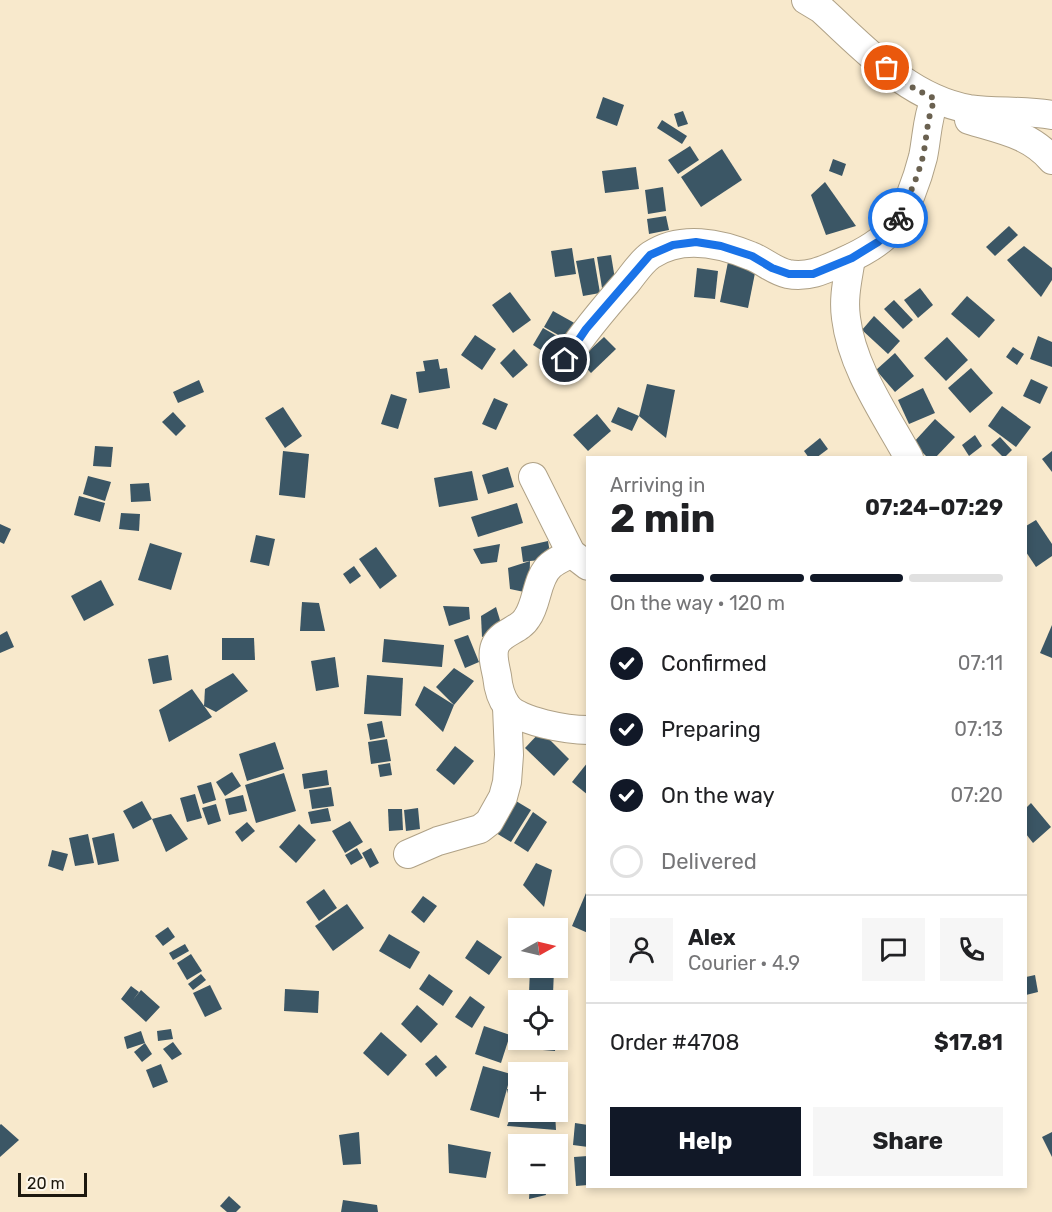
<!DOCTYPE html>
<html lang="en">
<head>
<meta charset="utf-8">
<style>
  body { margin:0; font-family:Rubik,sans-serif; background:#f6f6f6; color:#202124; height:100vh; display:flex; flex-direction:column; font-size:22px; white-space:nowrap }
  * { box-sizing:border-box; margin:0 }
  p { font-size:20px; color:#757577 }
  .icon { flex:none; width:33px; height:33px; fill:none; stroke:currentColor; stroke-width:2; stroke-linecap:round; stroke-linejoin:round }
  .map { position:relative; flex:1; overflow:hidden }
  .sheet { position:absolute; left:586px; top:456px; width:441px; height:732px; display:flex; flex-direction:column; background:#fff; border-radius:0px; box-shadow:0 3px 9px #0003 }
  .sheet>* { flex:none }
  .needle { width:39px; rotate:82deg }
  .controls { position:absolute; left:508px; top:918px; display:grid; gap:12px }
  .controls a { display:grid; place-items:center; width:60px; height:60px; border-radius:0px; background:#fff; box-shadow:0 3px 9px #0003; font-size:30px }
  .scale { position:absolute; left:18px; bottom:15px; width:69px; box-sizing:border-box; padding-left:6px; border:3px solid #1d180e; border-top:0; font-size:16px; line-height:21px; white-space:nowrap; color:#1d180e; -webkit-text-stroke:4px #fdf7ec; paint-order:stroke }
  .pin { position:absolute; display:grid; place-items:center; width:51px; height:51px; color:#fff; margin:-26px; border:3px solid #fff; border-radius:50%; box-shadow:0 2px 6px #0007 }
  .courier { position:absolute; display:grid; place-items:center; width:60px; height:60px; margin:-30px; border:4px solid #1a73e8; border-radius:50%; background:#fff; color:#222; box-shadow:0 2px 8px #0007 }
  .summary em { font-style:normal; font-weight:700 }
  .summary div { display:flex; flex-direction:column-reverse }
  .summary { display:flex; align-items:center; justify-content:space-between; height:102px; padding:0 24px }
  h1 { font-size:39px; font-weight:700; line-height:45px }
  .bar { display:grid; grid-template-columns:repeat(4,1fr); gap:9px 6px; align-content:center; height:72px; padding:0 24px }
  .bar i { height:8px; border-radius:4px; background:#e0e0e0 }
  .bar .selected { background:#111827 }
  .bar p { grid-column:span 4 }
  .line { display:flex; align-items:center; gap:15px; padding:0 24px; border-top:2px solid #e0e0e0 }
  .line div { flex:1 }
  .round { display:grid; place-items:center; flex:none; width:63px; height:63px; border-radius:0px; background:#f6f6f6 }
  ol { padding:0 24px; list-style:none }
  li { display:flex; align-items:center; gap:18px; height:66px }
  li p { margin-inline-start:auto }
  li .icon { padding:6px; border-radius:50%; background:#111827; color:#fff; stroke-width:4 }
  li:last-child { color:#757577 }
  li i { width:33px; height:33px; border:3px solid #e0e0e0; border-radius:50% }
  .primary-button { display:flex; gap:12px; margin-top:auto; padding:12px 24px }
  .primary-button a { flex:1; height:69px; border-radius:0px; background:#111827; color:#fff; font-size:24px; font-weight:700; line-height:69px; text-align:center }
  .primary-button a+a { background:#f6f6f6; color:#202124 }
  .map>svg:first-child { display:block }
  .building { fill:#3b5665 }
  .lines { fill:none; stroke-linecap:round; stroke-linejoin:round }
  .minor-casing { stroke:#afa186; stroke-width:30 }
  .minor { stroke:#fff; stroke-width:28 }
  .done { stroke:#6a6150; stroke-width:6; stroke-dasharray:0 10.8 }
  .route { stroke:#1a73e8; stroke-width:8 }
</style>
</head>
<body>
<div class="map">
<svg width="1052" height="1212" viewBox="0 0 1052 1212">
  <rect width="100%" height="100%" fill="#f8e9cc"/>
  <g class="building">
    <path d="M603,97L624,105L617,126L596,118Z"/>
    <path d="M683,111L688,124L678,127L674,114Z"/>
    <path d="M662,120L687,136L682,144L657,128Z"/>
    <path d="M690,146L699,160L678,174L668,160Z"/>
    <path d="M722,149L742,180L701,207L681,177Z"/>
    <path d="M833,159L846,164L842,176L829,171Z"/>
    <path d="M636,167L639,189L605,193L602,171Z"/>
    <path d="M825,182L856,226L826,235L811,195Z"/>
    <path d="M663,187L666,211L648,214L645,190Z"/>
    <path d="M666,216L669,230L649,234L647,219Z"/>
    <path d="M1009,226L1018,235L995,256L986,247Z"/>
    <path d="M1024,246L1052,268V280L1041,297L1007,260Z"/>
    <path d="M572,248L576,274L555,277L551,251Z"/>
    <path d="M611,255L616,285L602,288L597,257Z"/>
    <path d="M594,258L600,293L583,296L576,261Z"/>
    <path d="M728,262L756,268L748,308L720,302Z"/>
    <path d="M697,268L718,271L715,299L694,297Z"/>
    <path d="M920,288L933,305L918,318L904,300Z"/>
    <path d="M510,292L531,320L513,333L492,305Z"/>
    <path d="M967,296L995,320L979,338L951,314Z"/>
    <path d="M894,300L913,320L903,329L884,309Z"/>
    <path d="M553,311L578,325L569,341L544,327Z"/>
    <path d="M874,316L900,341L888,354L862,330Z"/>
    <path d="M543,328L569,343L558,361L533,345Z"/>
    <path d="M475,335L496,349L482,370L461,355Z"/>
    <path d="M1038,336L1052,342V367L1030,359Z"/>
    <path d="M604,337L616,349L591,373L579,360Z"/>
    <path d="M947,337L968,360L946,381L924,358Z"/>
    <path d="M1013,347L1024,354L1017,365L1006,357Z"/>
    <path d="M514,349L528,365L513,378L500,363Z"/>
    <path d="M895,353L914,376L895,392L876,370Z"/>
    <path d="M438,359L440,369L447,368L450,388L419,393L416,372L425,371L423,361Z"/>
    <path d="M971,368L993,393L970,413L948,388Z"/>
    <path d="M1031,379L1048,387L1040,404L1023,396Z"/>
    <path d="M199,380L204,392L178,403L173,392Z"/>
    <path d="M647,384L675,390L666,438L639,416Z"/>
    <path d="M923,388L935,413L909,424L898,400Z"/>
    <path d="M391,394L407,399L398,429L381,424Z"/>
    <path d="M494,398L508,404L496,430L482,424Z"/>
    <path d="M1002,406L1031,427L1016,447L988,426Z"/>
    <path d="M283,407L302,436L285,448L265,418Z"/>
    <path d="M618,407L639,416L632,431L611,422Z"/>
    <path d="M173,412L186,426L176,436L162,422Z"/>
    <path d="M597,414L611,431L588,451L573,435Z"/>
    <path d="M935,419L955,437L935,458H928L913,443Z"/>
    <path d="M975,435L982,446L969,456L962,445Z"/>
    <path d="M1000,437L1012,450L1004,458L991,445Z"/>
    <path d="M820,438L828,449L816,458H809L804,451Z"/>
    <path d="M95,446L113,447L111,467L93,466Z"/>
    <path d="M283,451L309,454L305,498L279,495Z"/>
    <path d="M1052,451V472L1042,459Z"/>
    <path d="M508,467L514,487L488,494L482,475Z"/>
    <path d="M472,471L478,500L439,507L434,478Z"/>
    <path d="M88,476L111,482L105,501L83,494Z"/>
    <path d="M149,483L151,501L131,502L130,484Z"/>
    <path d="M79,496L105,503L100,522L74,515Z"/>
    <path d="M517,503L523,523L478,537L471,517Z"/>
    <path d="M121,513L140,514L139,531L119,529Z"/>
    <path d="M1036,520L1052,544V556L1036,567L1026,552V526Z"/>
    <path d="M0,524L11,529L4,544L0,542Z"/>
    <path d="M256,535L275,539L269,566L250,562Z"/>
    <path d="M548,541L551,559L530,561L529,593L510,589L508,568L530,561L523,562L521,547Z"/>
    <path d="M150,543L182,553L171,590L138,580Z"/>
    <path d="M500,544L497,562L481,564L473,549Z"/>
    <path d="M376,547L397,576L380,589L359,559Z"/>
    <path d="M354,566L361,576L350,584L343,574Z"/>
    <path d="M101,580L114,605L84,621L71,596Z"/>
    <path d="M302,602L319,603L325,631H300Z"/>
    <path d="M443,606L469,607L470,619L449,626Z"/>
    <path d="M496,607L503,630L482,637L481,616Z"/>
    <path d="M1052,625V658L1040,653Z"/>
    <path d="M7,631L14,647L0,653V635Z"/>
    <path d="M468,635L479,662L465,668L454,640Z"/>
    <path d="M222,638H254L255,660H222Z"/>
    <path d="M384,639L444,645L442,667L382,662Z"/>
    <path d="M168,655L172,680L153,684L148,659Z"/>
    <path d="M335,657L339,687L316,691L311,661Z"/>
    <path d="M454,668L474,681L454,705L443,732L415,705L424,686L454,705L436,687Z"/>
    <path d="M233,673L248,691L216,712L204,706L205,689Z"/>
    <path d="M367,675L403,678L401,716L364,714Z"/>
    <path d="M192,689L212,717L169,742L159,710Z"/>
    <path d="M382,721L385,737L370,740L367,724Z"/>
    <path d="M541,731L569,759L554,776L525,748Z"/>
    <path d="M387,739L391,761L371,764L368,742Z"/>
    <path d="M275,742L284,769L247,781L239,754Z"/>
    <path d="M455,746L474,761L454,785L436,770Z"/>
    <path d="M588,762V795L572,782Z"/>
    <path d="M390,763L392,775L380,777L378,765Z"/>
    <path d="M327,770L329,785L304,789L302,774Z"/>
    <path d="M232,772L241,786L225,796L216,782Z"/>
    <path d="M284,773L296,811L256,823L245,785Z"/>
    <path d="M211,782L216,800L203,804L197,786Z"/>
    <path d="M331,787L334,806L312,809L309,790Z"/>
    <path d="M195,794L202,818L187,822L180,798Z"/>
    <path d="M243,795L247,811L229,815L225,799Z"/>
    <path d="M142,801L152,819L133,829L123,811Z"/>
    <path d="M516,801L531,810L511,842L496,833Z"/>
    <path d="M1031,803L1051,827L1033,843L1026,834V808Z"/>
    <path d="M216,804L221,821L208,825L202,808Z"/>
    <path d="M328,808L331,821L311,824L308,812Z"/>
    <path d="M418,808L420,829L406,831L404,810Z"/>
    <path d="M388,809H402L403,830L389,831Z"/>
    <path d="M533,812L547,822L528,852L514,843Z"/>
    <path d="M171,814L188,839L166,852L152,819Z"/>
    <path d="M350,821L363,842L345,853L332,831Z"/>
    <path d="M247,822L255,831L242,842L235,832Z"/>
    <path d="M299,824L316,840L296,863L279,847Z"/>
    <path d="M114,833L119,861L98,865L92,838Z"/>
    <path d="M88,834L94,863L75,866L69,838Z"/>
    <path d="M357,848L363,858L351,865L345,855Z"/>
    <path d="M371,848L379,863L370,868L362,853Z"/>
    <path d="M52,850L68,854L63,871L48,866Z"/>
    <path d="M536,863L552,870L544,907L523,885Z"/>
    <path d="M324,889L337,908L319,921L306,902Z"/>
    <path d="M586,893L588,894V933L572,926Z"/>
    <path d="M423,896L437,906L424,923L411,912Z"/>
    <path d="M347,904L364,928L333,951L315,926Z"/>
    <path d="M168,927L175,937L163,946L155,936Z"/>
    <path d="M517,932H519V956L512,954Z"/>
    <path d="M389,934L420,952L410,969L379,951Z"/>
    <path d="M477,940L502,957L489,975L465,958Z"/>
    <path d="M185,944L189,951L173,960L169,953Z"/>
    <path d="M191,954L202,971L187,980L177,963Z"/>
    <path d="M530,969L554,970L553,994L529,993Z"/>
    <path d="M201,974L206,980L193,990L188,984Z"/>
    <path d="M429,974L453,991L443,1006L419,989Z"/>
    <path d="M1035,975L1038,992L1026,995V977Z"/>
    <path d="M210,985L222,1009L205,1017L193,993Z"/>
    <path d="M131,986L139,992L133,1000L141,990L160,1007L146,1022L121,999Z"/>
    <path d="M285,989L319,991L318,1013L284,1011Z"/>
    <path d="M470,996L485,1007L472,1028L455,1017Z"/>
    <path d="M417,1005L438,1024L421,1043L401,1024Z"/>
    <path d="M484,1026L510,1035L501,1063L475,1054Z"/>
    <path d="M171,1029L173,1039L158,1041L157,1031Z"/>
    <path d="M141,1031L145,1043L127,1049L124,1037Z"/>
    <path d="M381,1032L407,1055L388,1076L363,1053Z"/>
    <path d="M519,1040H556L555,1051L518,1048Z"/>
    <path d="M173,1042L182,1054L172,1060L163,1049Z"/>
    <path d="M145,1043L152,1054L142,1062L134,1052Z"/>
    <path d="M436,1055L447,1067L436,1077L425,1064Z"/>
    <path d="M161,1064L168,1082L153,1088L146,1070Z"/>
    <path d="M483,1066L511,1074L499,1118L470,1110Z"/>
    <path d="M507,1089L519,1090V1112H555L556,1130L507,1126L512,1113Z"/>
    <path d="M575,1123L588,1125V1147L573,1145Z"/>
    <path d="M1,1124L19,1140L0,1157V1125Z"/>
    <path d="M359,1132L361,1164L343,1165L339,1135Z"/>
    <path d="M1052,1132V1157L1042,1137Z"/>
    <path d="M448,1144L491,1152L486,1178L449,1173Z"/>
    <path d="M588,1156V1185L576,1186L574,1157Z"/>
    <path d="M530,1184H543L546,1195L529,1199Z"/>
    <path d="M229,1196L241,1207L236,1212H227L220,1206Z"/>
    <path d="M343,1200L377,1205L378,1212H341Z"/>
  </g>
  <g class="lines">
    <g class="minor-casing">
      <g id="minor">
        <path d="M806,0L821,9C865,49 908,98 969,109C996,113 1025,110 1052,115"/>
        <path d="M969,120C1001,130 1030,134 1052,160"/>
        <path d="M851,258C848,278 843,297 846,318C852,368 885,414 909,458"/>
        <path d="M565,360C584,332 605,307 627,282C634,273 642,261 651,255C681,235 720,243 751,256C764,261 774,271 788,274C809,278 826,269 844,261C862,253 881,243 893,228C906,212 918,177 923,157C927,138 927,117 935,99"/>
        <path d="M533,477L571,553L588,566"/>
        <path d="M571,553C565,557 557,560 551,565C536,577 538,603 527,618C520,630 502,632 496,644C491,653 495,666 497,676C498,686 500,697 507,706C518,722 569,730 588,730"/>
        <path d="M408,854L438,841L480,829L489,822L503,797L507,782L509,755L507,707"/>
      </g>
    </g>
    <use href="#minor" class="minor"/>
  </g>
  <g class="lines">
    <path class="done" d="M887,68L904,83L935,99C927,117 927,137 923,156C918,177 908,199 898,218"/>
    <path class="route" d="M565,360L586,329L650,255L673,245L696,242L721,246L752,256L772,268L789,274H813L852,258L878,242L894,227L898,218"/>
  </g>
</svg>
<div class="controls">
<a><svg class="needle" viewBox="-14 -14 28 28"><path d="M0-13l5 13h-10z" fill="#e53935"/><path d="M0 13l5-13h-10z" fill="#757577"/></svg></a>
<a><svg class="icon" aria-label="locate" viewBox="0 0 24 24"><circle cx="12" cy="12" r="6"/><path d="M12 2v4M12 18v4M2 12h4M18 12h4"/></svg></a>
<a>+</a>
<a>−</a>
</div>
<div class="scale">20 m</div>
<div class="pin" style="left:887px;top:68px;background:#ea580c"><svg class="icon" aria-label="bag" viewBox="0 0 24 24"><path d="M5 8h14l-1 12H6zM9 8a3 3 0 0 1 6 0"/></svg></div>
<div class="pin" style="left:565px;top:360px;background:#1f2937"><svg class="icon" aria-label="home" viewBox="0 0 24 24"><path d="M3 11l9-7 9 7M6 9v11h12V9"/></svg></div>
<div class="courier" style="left:898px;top:218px"><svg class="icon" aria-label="bike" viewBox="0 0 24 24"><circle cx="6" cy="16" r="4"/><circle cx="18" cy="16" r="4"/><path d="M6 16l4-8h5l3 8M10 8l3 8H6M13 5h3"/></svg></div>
<section class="sheet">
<div class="summary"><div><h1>2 min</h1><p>Arriving in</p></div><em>07:24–07:29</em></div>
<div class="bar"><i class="selected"></i><i class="selected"></i><i class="selected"></i><i></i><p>On the way · 120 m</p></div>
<ol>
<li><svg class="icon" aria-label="check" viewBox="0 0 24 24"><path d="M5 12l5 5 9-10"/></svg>Confirmed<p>07:11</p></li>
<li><svg class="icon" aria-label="check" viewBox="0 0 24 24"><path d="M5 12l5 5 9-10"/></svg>Preparing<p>07:13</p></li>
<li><svg class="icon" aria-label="check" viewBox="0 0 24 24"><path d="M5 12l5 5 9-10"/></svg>On the way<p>07:20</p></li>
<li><i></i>Delivered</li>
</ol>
<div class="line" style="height:108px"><a class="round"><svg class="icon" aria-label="person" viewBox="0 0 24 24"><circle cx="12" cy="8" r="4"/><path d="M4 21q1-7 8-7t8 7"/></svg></a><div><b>Alex</b><p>Courier · 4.9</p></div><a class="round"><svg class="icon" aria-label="chat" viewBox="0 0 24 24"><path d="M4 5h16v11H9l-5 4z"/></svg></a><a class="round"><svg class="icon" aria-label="phone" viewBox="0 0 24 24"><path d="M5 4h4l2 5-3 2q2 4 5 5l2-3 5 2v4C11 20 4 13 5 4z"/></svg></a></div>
<div class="line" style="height:78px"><div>Order #4708</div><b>$17.81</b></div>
<div class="primary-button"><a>Help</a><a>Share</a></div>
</section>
</div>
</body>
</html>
